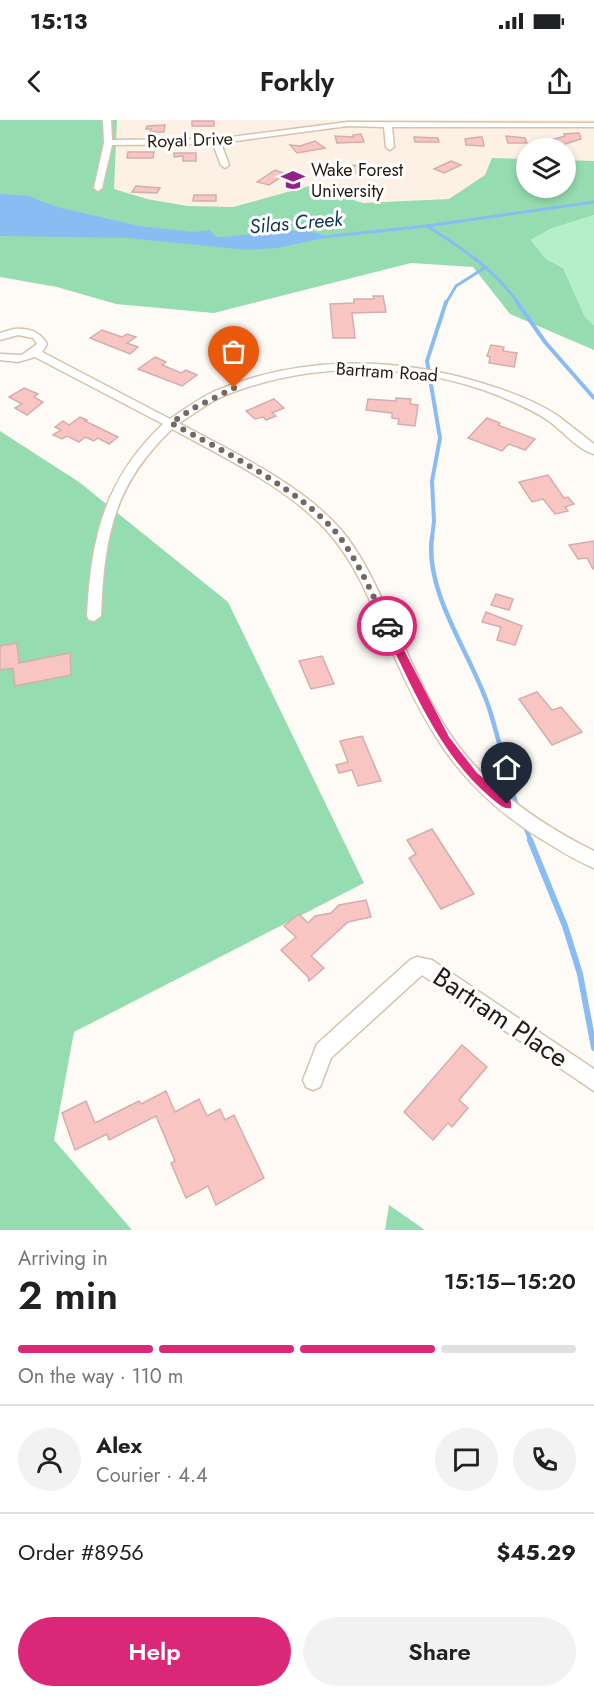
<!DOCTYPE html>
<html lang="en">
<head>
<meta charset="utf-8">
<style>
  body { margin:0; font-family:Jost,sans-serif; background:#f2f2f2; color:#202124; height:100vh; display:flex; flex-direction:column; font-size:22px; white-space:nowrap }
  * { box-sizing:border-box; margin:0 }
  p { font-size:20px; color:#757577 }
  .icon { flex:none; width:33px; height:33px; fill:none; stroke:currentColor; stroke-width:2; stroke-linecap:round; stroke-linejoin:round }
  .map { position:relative; height:1110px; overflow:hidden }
  .details { display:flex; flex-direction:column; background:#fff; flex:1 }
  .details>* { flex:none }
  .controls { position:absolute; left:516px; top:18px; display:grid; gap:12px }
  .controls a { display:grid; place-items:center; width:60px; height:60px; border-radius:50%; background:#fff; box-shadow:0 3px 9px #0003; font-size:30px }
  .pin { position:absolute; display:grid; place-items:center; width:51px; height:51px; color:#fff; margin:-62px -26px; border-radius:50% 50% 50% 0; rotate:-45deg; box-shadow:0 0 6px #0007 }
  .pin .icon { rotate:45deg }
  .courier { position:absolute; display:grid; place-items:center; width:60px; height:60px; margin:-30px; border:4px solid #db2777; border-radius:50%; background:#fff; color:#222; box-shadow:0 2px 8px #0007 }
  .summary em { font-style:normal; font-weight:600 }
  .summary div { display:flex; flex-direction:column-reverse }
  .summary { display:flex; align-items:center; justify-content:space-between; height:102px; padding:0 18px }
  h1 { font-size:39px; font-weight:600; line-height:45px }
  .bar { display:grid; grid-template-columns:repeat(4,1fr); gap:9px 6px; align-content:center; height:72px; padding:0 18px }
  .bar i { height:8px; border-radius:4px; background:#e0e0e0 }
  .bar .active { background:#db2777 }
  .bar p { grid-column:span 4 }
  .line { display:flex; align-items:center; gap:15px; padding:0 18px; border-top:2px solid #e0e0e0 }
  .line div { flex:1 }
  .round { display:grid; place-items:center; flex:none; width:63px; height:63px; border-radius:32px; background:#f2f2f2 }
  .cta { display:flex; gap:12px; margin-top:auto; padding:12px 18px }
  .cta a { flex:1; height:69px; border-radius:36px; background:#db2777; color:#fff; font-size:24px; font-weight:600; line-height:69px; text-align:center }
  .cta a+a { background:#f2f2f2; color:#202124 }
  .status { display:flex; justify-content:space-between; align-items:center; height:42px; padding:0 30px; background:#fff; direction:ltr }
  .status svg { height:16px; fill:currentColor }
  header { display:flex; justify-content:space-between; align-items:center; height:78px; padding:0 18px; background:#fff; font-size:27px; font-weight:600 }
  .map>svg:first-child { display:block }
  .built { fill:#fdf1e5; fill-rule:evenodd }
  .green { fill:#b5efc9 }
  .forest { fill:#95ddb0 }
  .water { fill:#88bcf3 }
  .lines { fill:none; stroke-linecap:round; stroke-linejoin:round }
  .stream-far3 { stroke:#88bcf3; stroke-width:3 }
  .stream-far2 { stroke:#88bcf3; stroke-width:4 }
  .stream-far1 { stroke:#88bcf3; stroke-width:4.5 }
  .stream { stroke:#88bcf3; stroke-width:6 }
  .building { fill:#f8c5c3; stroke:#d2afae; stroke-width:1.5 }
  .minor-casing { stroke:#d8c2ab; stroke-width:3 }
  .minor { fill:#fff; fill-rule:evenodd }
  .route { fill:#db2777 }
  .done { stroke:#716a63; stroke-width:6; stroke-dasharray:0 10.8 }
  .labels { text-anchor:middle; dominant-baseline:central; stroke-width:6; stroke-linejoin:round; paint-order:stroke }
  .far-street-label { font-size:18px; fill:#251c14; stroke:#fff }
  .far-poi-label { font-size:18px; fill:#251c14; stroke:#fff; text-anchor:start }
  .far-water-label { font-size:20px; font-style:italic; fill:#13375b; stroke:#fff }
  .near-street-label { font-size:27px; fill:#251c14; stroke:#fff }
</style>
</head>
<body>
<div class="status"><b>15:13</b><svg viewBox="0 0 49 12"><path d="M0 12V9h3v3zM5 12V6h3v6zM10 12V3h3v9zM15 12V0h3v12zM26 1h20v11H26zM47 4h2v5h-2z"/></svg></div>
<header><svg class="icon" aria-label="back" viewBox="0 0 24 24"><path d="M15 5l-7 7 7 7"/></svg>Forkly<svg class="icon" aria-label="share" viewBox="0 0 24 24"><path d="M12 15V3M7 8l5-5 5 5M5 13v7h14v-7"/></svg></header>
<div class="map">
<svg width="594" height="1110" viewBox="0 0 594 1110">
  <rect width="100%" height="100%" fill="#fefaf5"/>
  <path class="built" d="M0,0H594V95L158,100ZM526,28H566V68H526Z"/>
  <path class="green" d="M594,95V205L585,197L563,148L546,139L531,120L550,109Z"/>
  <g class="forest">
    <path d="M0,0H117L114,69L147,79L188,86L233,87L309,66L363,83L449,79L485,55L492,38L526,39V68H566V40L594,41V95L550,109L531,120L546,139L563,148L585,197L594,205V230L510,194L473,147L411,143L214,193L116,184L57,167L0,157Z"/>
    <path d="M0,311L79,362L228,482L364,763L74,912L54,1020L132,1110H0Z"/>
    <path d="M389,1085L425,1110H385Z"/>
  </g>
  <path class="water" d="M0,74L28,76L57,87L139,106L194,112L210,110L216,117C250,117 297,103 328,117L278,128L248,130L128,118L0,116Z"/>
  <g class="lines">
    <g class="stream-far3">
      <path d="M427,106C462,128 494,149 518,183"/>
      <path d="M323,117L427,106L594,82"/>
      <path d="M446,183L456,166L486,147"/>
    </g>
    <g class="stream-far2">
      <path d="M517,182L545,222L594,278"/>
      <path d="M432,418L434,401L432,361L440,318L427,241L446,182"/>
    </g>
    <g class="stream-far1">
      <path d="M432,417C424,474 474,538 490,591C500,623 507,657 518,689"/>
      <path d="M523,702L531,721"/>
    </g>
    <path class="stream" d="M530,720L565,806L580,854L594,928"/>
  </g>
  <g class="building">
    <rect x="192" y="1" width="22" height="5"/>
    <path d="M165,5L164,12H150L151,9H146L147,6Z"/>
    <path d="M579,13L581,19L562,25L554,27L544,22L565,16L564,14Z"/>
    <path d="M361,14L364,22L337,23L335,16L354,17L353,15Z"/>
    <path d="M506,16L525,18L527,23H508Z"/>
    <path d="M414,17L438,18L439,22H415Z"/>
    <path d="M479,17H482L484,26L466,25L465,19Z"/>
    <path d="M315,21L325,28L297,33L290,25L300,26Z"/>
    <path d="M128,32H154L153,38H127Z"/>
    <path d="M174,33H196V41H183V36L174,37Z"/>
    <path d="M451,41L461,45L444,53L434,49Z"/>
    <path d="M357,45L365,52L340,55L333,48Z"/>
    <path d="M275,50L286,54L269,65L257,62Z"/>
    <path d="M136,66L160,68L157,73L132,72Z"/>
    <path d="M194,75H216V81H193Z"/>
    <path d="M373,176H383L386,192L352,193L355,218H333L330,184L354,183V179H374Z"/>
    <path d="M102,210L122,217L127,214L136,217L127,223L138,227L130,234L90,218Z"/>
    <path d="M491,225L504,227L503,231L517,233L514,247L489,243L490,237L487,236Z"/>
    <path d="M155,237L166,242L162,245L181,253L186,250L197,255L182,266L138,249Z"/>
    <path d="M24,268L38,274L34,277L43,282L27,295L15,288L22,284L9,277Z"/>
    <path d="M396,278L411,279L410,284L418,285L415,306L398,304L399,299L392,298V293L366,290L368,279L396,281Z"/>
    <path d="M274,279L284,288L272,293L276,296L266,300L263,297L255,299L246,291Z"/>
    <path d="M80,297L87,300L85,301L118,317L109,324L98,318L94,321L85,317L79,322L67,316L62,319L53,315L61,310L55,307L63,301L69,305Z"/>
    <path d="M487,298L500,303L498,305L535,319L525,330L509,324L502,331L468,318Z"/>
    <path d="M548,355L564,378L568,377L574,384L565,387L568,391L555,394L543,379L532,382L519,362Z"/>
    <path d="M594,421V448L593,449L587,438L578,439L569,425Z"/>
    <path d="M496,474L513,479L509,490L491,485Z"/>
    <path d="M486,492L522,506L515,525L497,520L501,507L482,502Z"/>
    <path d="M17,523L19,543L70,533L71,555L15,566L13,548L0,550V526Z"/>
    <path d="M322,536L334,564L311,569L299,541Z"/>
    <path d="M537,572L552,590L561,587L582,612L552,625L519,579Z"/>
    <path d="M362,616L381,661L358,666L352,650L339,653L336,645L348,642L340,621Z"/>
    <path d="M432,709L474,774L441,789L409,738L416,734L407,720Z"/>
    <path d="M366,780L371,797L348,802L311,836L324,848L309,861L308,857L281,830L296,817L284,806L299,794L308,803L315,796L331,793L339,785Z"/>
    <path d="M462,925L487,947L459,980L468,988L452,1007L448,1003L433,1020L404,992Z"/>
    <path d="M166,971L175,992L199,979L207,996L220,989L225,1000L234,995L264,1058L216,1085L208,1066L186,1078L171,1043L175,1041L156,996L109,1020L107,1014L75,1030L62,993L86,981L95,1003L139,981L141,984Z"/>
  </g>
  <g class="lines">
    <g class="minor-casing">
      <g id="minor">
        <path d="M103,0H111L112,20L216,19L348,2L594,3V7H392L394,27L390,30L386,27L384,7L348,6L221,23L229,45L225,48L221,45L213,24L112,25L102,68L98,71L94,68L104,23Z"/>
        <path d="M14,209C29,208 39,211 47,224L42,232L170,299C184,290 198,279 213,272C297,236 391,236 478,262C505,270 534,280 558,296C570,305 582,315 594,324V334C578,330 563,311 550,302C535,291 514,282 497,275C410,241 307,241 221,277C207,283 193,295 179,303C232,332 302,364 342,411C366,440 380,476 397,510C412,543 426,577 446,608C481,664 536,702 594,731V748C574,740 556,728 538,717C460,668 428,613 392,531C375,493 360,451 333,418C295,371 225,338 172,309C113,365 104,418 101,496L94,501L89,500L87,496C91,418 104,360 163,304L35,237L18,242L0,240V234L22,235L37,224L33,218L18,215L0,220V213Z"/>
        <path d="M417,837L432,840L594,949V971L422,855L331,938L320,967L313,970L306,967L303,960L317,924L410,840Z"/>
      </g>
    </g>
    <use href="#minor" class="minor"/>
  </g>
  <path class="route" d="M384,503H390L449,617L477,653L511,681V688C503,690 498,683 491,678C438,633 413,567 382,506Z"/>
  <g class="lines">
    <path class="done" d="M234,268L194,288L171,303C222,330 303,371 339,416C359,443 373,475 387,506"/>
  </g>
  <defs>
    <g id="university-bare" transform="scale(1.8)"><path d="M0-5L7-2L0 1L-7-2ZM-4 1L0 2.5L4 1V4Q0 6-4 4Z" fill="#912283" stroke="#fff" stroke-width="2.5" paint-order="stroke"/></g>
  </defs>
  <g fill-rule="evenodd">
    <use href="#university-bare" x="293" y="60"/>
  </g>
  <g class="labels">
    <g class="far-street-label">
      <text transform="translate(190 20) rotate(-2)">Royal Drive</text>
      <text transform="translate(387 252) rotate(4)">Bartram Road</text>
    </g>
    <g class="far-poi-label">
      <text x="311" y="50">Wake Forest<tspan x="311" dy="21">University</tspan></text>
    </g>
    <g class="far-water-label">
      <text transform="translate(296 103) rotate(-5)">Silas Creek</text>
    </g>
    <g class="near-street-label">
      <text transform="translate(501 897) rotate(34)">Bartram Place</text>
    </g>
  </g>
</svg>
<div class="controls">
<a><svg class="icon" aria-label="layers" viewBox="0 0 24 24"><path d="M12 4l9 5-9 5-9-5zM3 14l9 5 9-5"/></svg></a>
</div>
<div class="pin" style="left:234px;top:268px;background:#ea580c"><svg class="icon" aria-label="bag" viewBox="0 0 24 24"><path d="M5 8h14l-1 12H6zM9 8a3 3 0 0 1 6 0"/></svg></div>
<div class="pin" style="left:507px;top:684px;background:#1f2937"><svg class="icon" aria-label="home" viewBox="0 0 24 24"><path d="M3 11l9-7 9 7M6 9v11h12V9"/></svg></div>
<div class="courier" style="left:387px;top:506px"><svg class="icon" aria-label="car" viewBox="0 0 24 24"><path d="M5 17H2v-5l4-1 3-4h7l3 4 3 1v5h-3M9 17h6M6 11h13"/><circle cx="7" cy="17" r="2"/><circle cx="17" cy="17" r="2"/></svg></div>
</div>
<section class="details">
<div class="summary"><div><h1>2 min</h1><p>Arriving in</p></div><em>15:15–15:20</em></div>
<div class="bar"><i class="active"></i><i class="active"></i><i class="active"></i><i></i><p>On the way · 110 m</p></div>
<div class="line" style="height:108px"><a class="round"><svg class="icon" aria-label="person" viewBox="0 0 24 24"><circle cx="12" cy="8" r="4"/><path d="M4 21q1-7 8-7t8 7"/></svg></a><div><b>Alex</b><p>Courier · 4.4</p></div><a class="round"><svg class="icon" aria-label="chat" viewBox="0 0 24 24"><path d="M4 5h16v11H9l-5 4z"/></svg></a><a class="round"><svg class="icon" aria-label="phone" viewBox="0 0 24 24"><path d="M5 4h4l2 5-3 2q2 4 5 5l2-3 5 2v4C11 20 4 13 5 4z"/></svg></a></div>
<div class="line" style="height:78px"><div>Order #8956</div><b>$45.29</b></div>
<div class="cta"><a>Help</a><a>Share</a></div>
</section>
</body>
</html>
